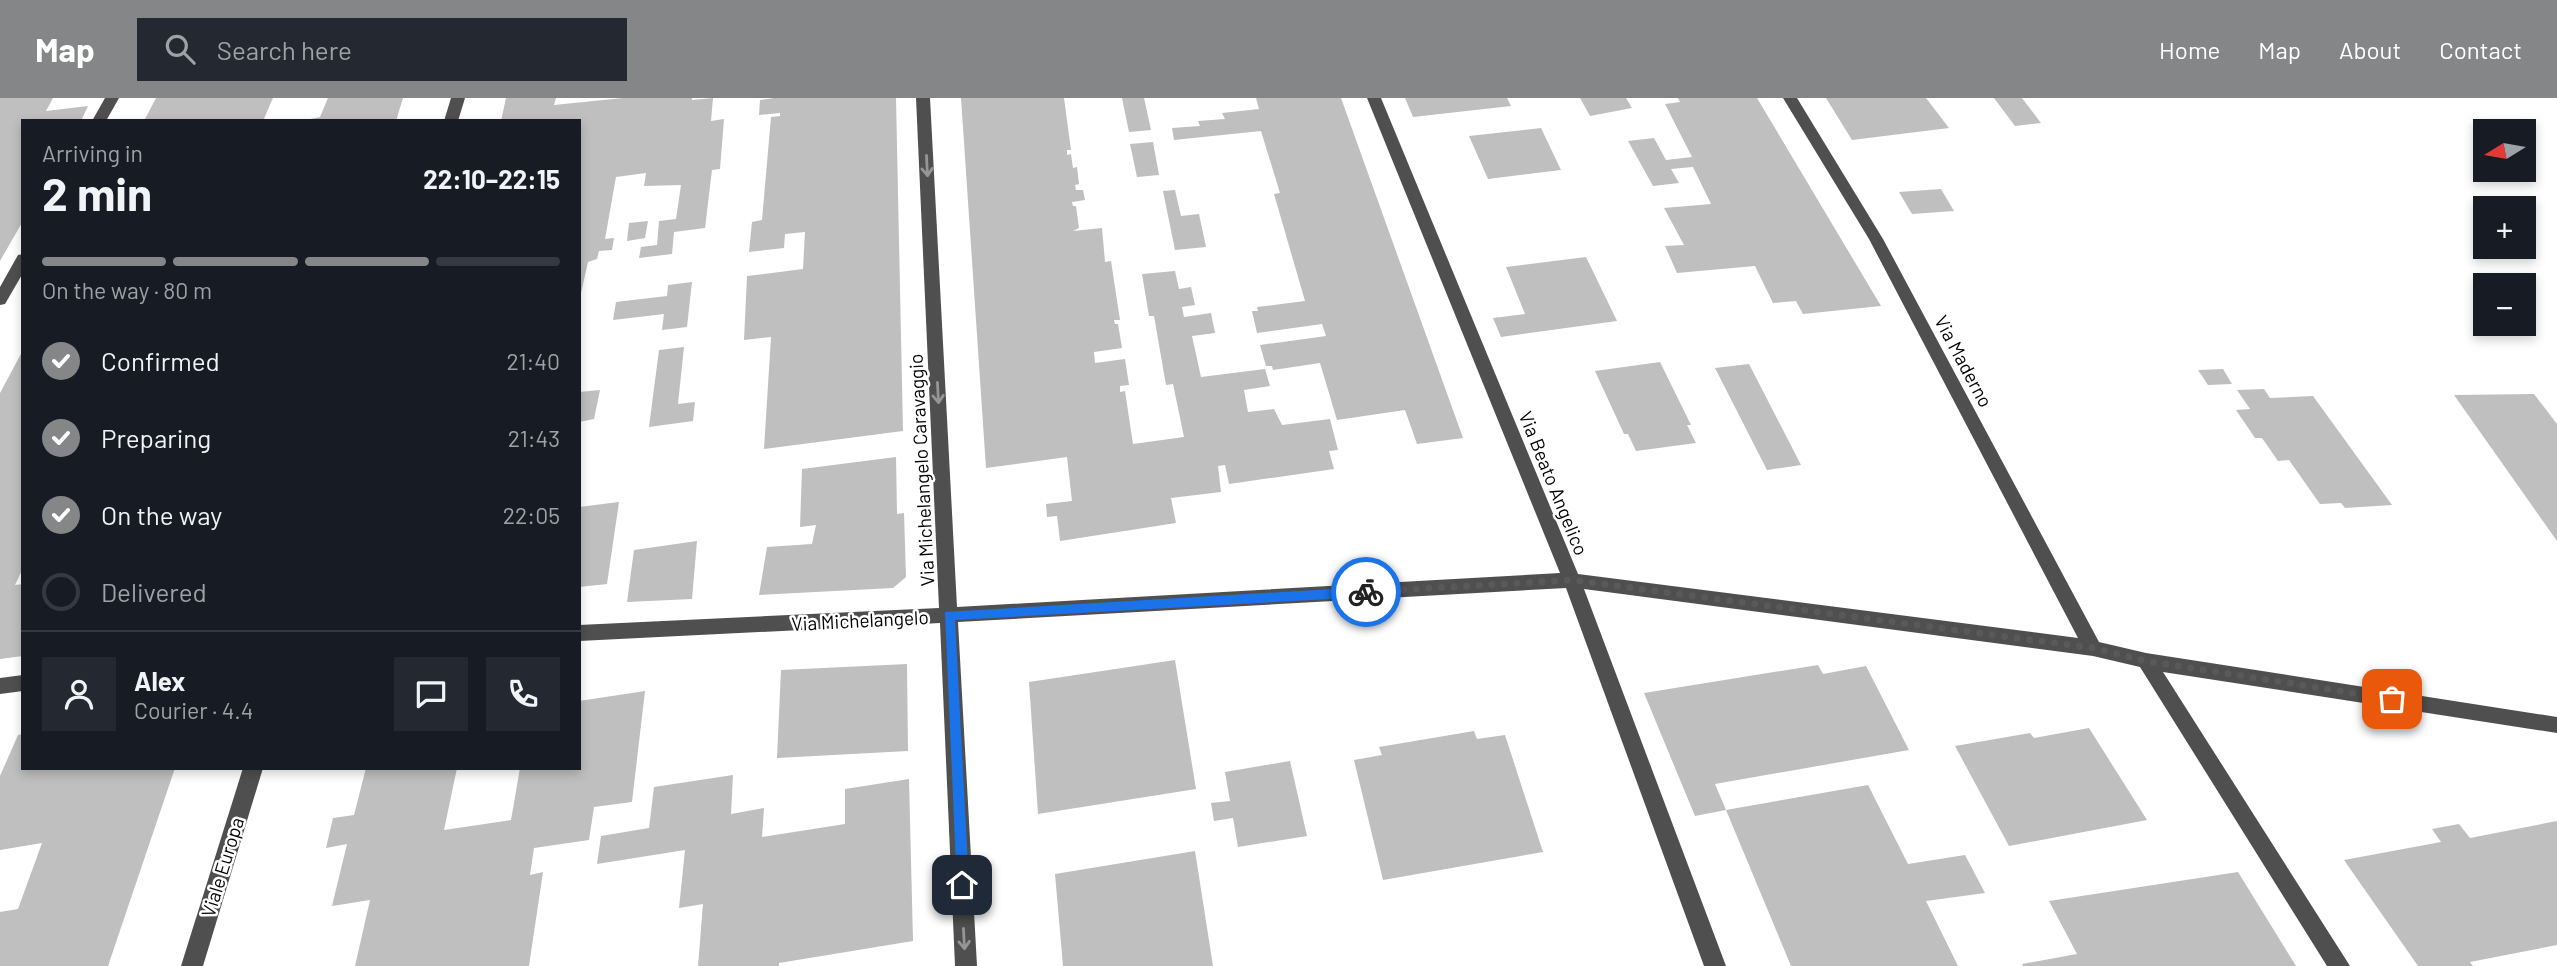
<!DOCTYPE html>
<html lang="en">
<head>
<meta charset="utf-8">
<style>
  body { margin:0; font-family:Barlow,sans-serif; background:#242831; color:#f1f3f6; height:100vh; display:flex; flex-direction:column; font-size:26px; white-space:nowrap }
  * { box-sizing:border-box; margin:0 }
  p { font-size:23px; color:#9ea1a6 }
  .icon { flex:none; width:38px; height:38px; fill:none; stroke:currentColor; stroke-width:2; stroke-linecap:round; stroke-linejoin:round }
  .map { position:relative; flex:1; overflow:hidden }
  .side { position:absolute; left:21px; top:21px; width:560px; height:651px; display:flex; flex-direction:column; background:#171b24; border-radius:0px; box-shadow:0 4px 10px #0003 }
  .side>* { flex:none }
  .needle { width:46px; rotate:259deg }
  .controls { position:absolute; left:2473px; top:21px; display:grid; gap:14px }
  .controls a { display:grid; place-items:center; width:63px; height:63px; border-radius:0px; background:#171b24; box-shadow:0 4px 10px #0003; font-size:35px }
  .pin { position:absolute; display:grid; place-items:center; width:60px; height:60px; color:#fff; margin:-30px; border-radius:14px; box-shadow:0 4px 10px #0006 }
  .courier { position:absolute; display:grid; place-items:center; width:70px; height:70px; margin:-35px; border:5px solid #1a73e8; border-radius:50%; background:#fff; color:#222; box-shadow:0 2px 9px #0007 }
  .overview em { font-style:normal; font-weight:700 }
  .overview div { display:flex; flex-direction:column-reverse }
  .overview { display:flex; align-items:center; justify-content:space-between; height:119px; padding:0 21px }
  h1 { font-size:46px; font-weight:700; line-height:52px }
  .bar { display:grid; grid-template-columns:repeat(4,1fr); gap:10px 7px; align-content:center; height:84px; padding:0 21px }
  .bar i { height:9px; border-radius:5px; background:#363941 }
  .bar .selected { background:#858687 }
  .bar p { grid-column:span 4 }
  .line { display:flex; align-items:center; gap:18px; padding:0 21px; border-top:2px solid #363941 }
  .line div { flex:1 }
  .round { display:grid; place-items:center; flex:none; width:74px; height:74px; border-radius:0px; background:#242831 }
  ol { padding:0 21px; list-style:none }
  li { display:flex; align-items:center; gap:21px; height:77px }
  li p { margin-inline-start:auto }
  li .icon { padding:7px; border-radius:50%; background:#858687; color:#fff; stroke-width:4 }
  li:last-child { color:#9ea1a6 }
  li i { width:38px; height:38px; border:4px solid #363941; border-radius:50% }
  header { display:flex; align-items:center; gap:42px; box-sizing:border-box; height:98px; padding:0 35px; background:#858687; color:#fff }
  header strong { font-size:33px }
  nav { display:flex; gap:38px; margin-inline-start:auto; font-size:24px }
  .search { width:490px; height:63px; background:#242831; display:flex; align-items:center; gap:18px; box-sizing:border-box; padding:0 24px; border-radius:0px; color:#9ea1a6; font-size:26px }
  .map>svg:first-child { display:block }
  .building { fill:#bfbfbf }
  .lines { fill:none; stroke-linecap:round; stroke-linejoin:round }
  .minor { fill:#4f4f4f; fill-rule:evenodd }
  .oneway { stroke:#959595 }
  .route { fill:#1a73e8 }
  .done { stroke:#595959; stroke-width:7; stroke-dasharray:0 12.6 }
  .labels { text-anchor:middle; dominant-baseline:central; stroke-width:5; stroke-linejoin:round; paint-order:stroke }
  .street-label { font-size:19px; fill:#000; stroke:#fff }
</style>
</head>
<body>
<header>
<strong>Map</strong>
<div class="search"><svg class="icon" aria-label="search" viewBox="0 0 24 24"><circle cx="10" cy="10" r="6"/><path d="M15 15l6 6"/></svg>Search here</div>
<nav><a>Home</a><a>Map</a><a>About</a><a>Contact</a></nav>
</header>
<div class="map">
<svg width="2557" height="868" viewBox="0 0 2557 868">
  <rect width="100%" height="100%" fill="#fff"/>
  <g class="building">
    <path d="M0,0H53L46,13L88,8L81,23H23V123L0,163Z"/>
    <path d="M156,0H273L263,23H144Z"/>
    <path d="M328,0H403L396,23H301L320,19Z"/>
    <path d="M506,0H556L554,7L623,0H692V2L713,0L711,23L724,21L720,71L712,72L705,130L674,134L672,156L639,160L641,149L657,147L659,123L676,121L681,87L644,88L646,75L616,79L605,141L614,140L612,152L599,153L597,161L588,164L579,204V23H501Z"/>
    <path d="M774,0H896L903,333L764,351L771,239L744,242L747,178L803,171L805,134L785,136L784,150L749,154L752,124L762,122L771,19L780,18V15L759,17L760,2Z"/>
    <path d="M961,0H1064L1071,52H1067V57L1071,56L1073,70L1077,69L1079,86L1075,87L1076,92H1083L1085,102L1072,104L1073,108H1076L1079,130L1073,133L1102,130L1105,164L1111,163L1120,222H1114L1115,226H1118L1122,250L1094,254L1095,265L1125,261L1129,287L1120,288V294L1125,293L1133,346L1184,339L1173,286L1166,287L1154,218H1149L1142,176L1175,173L1179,191L1191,189L1195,207L1182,209L1184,219L1211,215L1215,235L1192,238L1201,279L1265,271L1270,288L1244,292L1248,314L1274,311L1282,327L1330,321L1338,352L1329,353L1334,371L1229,386L1225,367L1218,368L1221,394L1171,400L1176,425L1060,443L1057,418L1047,419L1046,406L1072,403L1067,359L986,370Z"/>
    <path d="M1122,0H1144L1151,32L1129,34Z"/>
    <path d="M1256,0H1341L1463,340L1417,346L1405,312L1337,322L1320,265L1273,272L1272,268H1266L1260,247L1326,238L1322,226L1257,235L1252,213H1258L1257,209L1305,203L1274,96L1280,95L1261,33L1174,42L1172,30L1200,28L1198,23L1225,21L1222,15L1259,11Z"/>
    <path d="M1405,0H1507L1511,8L1413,19Z"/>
    <path d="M1580,0H1626L1632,10L1590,18Z"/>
    <path d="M1678,0H1757L1881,208L1803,216L1796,203L1773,205L1755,168L1677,175L1665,148L1684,147L1664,110L1711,106L1693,69L1671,71L1679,85L1653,88L1628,43L1654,40L1666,62L1692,59L1665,6L1680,4Z"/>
    <path d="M1826,0H1926L1949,30L1852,42Z"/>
    <path d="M1994,0H2022L2041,25L2015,28Z"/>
    <path d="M1541,30L1561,72L1488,81L1469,38Z"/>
    <path d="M1153,44L1159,77L1137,79L1130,46Z"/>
    <path d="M1941,91L1954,113L1912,116L1899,94Z"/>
    <path d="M1175,92L1181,118L1199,116L1206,149L1175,152L1163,93Z"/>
    <path d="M648,123L645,140L627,143L629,125Z"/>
    <path d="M1586,159L1617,223L1501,239L1493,220L1525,216L1506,169Z"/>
    <path d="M692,184L687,229L662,232L664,216L613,222L616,204L667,198L668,187Z"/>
    <path d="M684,249L678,306L695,304L693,323L649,329L659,252Z"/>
    <path d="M23,252V470L15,487L23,486V558L0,561V295Z"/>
    <path d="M1660,264L1691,327H1687L1696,345L1636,353L1628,336H1624L1595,273Z"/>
    <path d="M1749,266L1801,367L1767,372L1715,270Z"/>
    <path d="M2223,271L2232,286L2208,287L2198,272Z"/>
    <path d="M2264,291L2270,300L2313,298L2392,407L2345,410L2341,405L2320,406L2289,362L2278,363L2262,340H2255L2236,312L2250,311L2237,292Z"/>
    <path d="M600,292L594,321L579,324V294Z"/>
    <path d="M2534,296L2557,326V443L2454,297Z"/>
    <path d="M896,359L897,416L904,415L906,479L893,490L759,497L767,449L812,446L816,427L800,429L802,371Z"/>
    <path d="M619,404L607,486L579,489V409Z"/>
    <path d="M697,443L692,501L627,504L634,452Z"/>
    <path d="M1175,562L1196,691L1038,716L1029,584Z"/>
    <path d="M907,566L908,653L777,660L781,572Z"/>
    <path d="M1818,567L1823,576L1866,568L1909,652L1715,686L1726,712L1695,718L1644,595Z"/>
    <path d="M645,593L632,704L594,709L589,742L534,750L530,777L543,774L529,868H355L370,802L332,808L347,746L326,750L333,720L354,717L366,670H457L444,732L511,722L520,670H579V603Z"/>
    <path d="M2089,630L2147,722L2009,748L1955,648L2030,635L2034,640Z"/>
    <path d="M1474,633L1477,641L1505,637L1543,754L1383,782L1354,662L1382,657L1379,649Z"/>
    <path d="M23,636V670H175L108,868H0V814L18,811L42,745L0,752V678L18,637Z"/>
    <path d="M1290,663L1307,738L1238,749L1233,720L1214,723L1211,705L1230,703L1225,674Z"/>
    <path d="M733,677L731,716L764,710L762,739L845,726V691L909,681L913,843L779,865V868H698L703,806L679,810L685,752L597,766L601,738L649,730L654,689Z"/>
    <path d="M1868,687L1908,766L1965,757L1985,795L1926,803L1958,868H1791L1726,712Z"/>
    <path d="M2557,723V847L2470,864L2473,868H2418L2344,762L2441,744L2432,731L2459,726L2470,740Z"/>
    <path d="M1195,753L1213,868H1063L1055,776Z"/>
    <path d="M2238,774L2296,868H2023L2022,866L2077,856L2049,803Z"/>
  </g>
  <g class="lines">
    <g class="minor">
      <path d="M105,0H119L106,23H92Z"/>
      <path d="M451,0H465L458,23H444Z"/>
      <path d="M916,0H930L957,509L1560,475L1367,0H1381L1578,476L2078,540L1869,141L1783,0H1797L1883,141L2099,544L2146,555L2557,619V635L2163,574L2350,868H2327L2140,569L2093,558L1584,491L1726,868H1704L1566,490L958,524L977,868H955L940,525L579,543V527L939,510Z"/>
      <path d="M23,156V175L5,206L0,207V189L18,157Z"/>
      <path d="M23,577V593L0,596V580Z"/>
      <path d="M243,670H263L203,868H181Z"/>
    </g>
  </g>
  <defs><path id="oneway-shaft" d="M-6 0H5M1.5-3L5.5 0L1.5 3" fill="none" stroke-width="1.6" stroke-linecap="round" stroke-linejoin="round" transform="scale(1.75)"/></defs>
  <g class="oneway">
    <use href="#oneway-shaft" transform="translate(927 68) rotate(87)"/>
    <use href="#oneway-shaft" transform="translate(938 295) rotate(87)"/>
    <use href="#oneway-shaft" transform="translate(964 841) rotate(87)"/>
  </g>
  <path class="route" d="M1366,489L1372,494L1366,499L955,522L969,787L967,792H957L945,514Z"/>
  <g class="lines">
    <path class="done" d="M1366,494L1572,482L2093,550L2146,563L2392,601"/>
  </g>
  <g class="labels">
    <g class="street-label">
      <text transform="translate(1964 263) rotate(62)">Via Maderno</text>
      <text transform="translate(921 372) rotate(-93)">Via Michelangelo Caravaggio</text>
      <text transform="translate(1554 385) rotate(68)">Via Beato Angelico</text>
      <text transform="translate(860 522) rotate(-3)">Via Michelangelo</text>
      <text transform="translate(222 769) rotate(-73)">Viale Europa</text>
    </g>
  </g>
</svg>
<div class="controls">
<a><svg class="needle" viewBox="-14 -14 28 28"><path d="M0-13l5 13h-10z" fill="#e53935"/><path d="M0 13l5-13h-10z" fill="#9ea1a6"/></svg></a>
<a>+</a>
<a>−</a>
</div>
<div class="pin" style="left:2392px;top:601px;background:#ea580c"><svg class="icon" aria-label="bag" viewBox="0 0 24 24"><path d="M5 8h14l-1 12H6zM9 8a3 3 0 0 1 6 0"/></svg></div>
<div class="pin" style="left:962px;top:787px;background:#1f2937"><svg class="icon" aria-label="home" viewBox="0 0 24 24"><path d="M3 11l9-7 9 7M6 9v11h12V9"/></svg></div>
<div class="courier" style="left:1366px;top:494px"><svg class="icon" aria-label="bike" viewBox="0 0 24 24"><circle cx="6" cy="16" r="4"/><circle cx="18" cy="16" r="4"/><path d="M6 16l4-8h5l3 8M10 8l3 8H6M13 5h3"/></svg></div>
<section class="side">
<div class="overview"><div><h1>2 min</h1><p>Arriving in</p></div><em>22:10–22:15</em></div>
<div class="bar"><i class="selected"></i><i class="selected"></i><i class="selected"></i><i></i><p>On the way · 80 m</p></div>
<ol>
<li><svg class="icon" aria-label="check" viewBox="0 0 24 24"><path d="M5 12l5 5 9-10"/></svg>Confirmed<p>21:40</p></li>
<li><svg class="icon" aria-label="check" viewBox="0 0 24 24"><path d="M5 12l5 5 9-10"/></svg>Preparing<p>21:43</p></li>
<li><svg class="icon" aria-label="check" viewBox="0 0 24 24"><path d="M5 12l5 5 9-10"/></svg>On the way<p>22:05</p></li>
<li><i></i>Delivered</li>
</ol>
<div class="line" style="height:126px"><a class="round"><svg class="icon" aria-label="person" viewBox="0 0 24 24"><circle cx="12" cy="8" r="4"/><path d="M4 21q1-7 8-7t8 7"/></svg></a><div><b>Alex</b><p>Courier · 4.4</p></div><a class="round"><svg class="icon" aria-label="chat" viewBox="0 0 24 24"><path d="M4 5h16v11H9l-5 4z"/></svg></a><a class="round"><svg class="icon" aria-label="phone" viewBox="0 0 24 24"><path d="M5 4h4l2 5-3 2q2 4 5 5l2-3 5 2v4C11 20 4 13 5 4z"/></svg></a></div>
</section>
</div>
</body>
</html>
